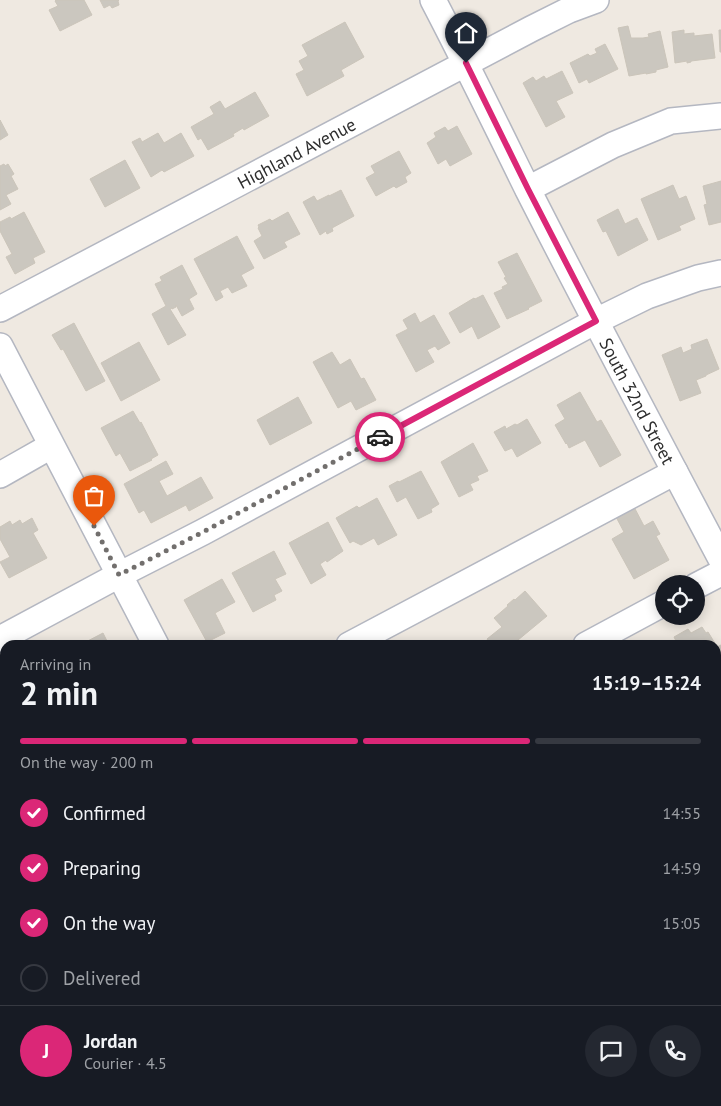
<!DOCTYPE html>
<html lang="en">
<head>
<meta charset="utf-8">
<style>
  body { margin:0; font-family:"PT Sans",sans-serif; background:#242831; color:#f1f3f6; height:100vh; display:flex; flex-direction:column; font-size:19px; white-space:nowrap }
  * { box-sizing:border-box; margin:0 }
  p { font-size:16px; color:#9ea1a6 }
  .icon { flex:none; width:28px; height:28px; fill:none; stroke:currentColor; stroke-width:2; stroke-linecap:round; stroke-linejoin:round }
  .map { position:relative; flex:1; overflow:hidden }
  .sheet { position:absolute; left:0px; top:640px; width:721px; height:466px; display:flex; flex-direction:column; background:#171b24; border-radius:15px 15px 0 0; box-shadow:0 2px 12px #0003 }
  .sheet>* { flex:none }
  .buttons { position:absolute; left:655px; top:575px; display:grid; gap:10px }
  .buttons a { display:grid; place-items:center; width:50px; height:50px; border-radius:50%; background:#171b24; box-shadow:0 2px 12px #0003; font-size:25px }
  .pin { position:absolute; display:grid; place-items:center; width:42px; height:42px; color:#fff; margin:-51px -21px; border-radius:50% 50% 50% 0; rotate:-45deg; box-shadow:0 0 5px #0007 }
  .pin .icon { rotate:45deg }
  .courier { position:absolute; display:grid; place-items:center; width:50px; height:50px; margin:-25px; border:4px solid #db2777; border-radius:50%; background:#fff; color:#222; box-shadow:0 1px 6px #0007 }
  .headline em { font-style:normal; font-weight:700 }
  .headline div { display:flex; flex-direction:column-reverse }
  .headline { display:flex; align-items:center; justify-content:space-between; height:85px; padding:0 20px }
  h1 { font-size:32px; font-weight:700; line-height:38px }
  .bar { display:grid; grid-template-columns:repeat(4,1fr); gap:8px 5px; align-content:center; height:60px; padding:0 20px }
  .bar i { height:6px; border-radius:4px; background:#363941 }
  .bar .active { background:#db2777 }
  .bar p { grid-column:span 4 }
  .line { display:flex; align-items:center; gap:12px; padding:0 20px; border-top:1px solid #363941 }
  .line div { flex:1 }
  .round { display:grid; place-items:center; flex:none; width:52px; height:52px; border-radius:26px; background:#242831 }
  ol { padding:0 20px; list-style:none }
  li { display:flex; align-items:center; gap:15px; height:55px }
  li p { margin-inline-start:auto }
  li .icon { padding:5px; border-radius:50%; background:#db2777; color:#fff; stroke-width:4 }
  li:last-child { color:#9ea1a6 }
  li i { width:28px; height:28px; border:2px solid #363941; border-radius:50% }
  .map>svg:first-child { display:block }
  .building { fill:#cbc7bf; stroke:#cbc5ba }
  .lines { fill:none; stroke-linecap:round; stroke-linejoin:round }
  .minor-casing { stroke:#b4b7c1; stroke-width:28 }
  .major-casing { stroke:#c9c9c9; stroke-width:30 }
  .minor { stroke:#fff; stroke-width:25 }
  .major { stroke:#f2d163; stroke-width:28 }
  .done { stroke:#726f6d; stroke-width:5; stroke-dasharray:0 9 }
  .route { stroke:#db2777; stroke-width:6 }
  .labels { text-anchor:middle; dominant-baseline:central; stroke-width:4.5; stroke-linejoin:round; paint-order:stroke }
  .street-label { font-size:18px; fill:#2e2e2e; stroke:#fff }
</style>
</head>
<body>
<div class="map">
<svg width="721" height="1106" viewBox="0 0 721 1106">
  <rect width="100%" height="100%" fill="#efe9e1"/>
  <g class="building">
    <path d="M56,0H84L92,15L60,31L49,10L58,6L55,1Z"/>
    <path d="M100,0H119L118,1L119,5L112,8L110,5L104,8Z"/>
    <path d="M345,22L364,57L341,70L344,76L307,96L296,74L304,70L299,61L308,56L302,45Z"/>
    <path d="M628,26L631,38H643L649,37L648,34L660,31L668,67L656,70V72L646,74V73L629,76L618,28Z"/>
    <path d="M684,30V34L694,33V36L712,34L715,58L691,61V62L687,63V61L675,63L672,32Z"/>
    <path d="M719,30H721V52H720Z"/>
    <path d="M605,44L618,69L589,83L587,79L579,83L570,63L588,54L590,56L597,53L595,49Z"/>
    <path d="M562,71L573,93L556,101L565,117L546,127L523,83L533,77L536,81L544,76L546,79Z"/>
    <path d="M255,92L269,116L244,130L243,128L233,134L234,136L208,150L201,138L198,140L191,127L214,114L210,107L220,101L225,109Z"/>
    <path d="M0,120L8,135L0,140Z"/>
    <path d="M457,126L472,154L450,166L446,159L438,164L427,143L436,137L434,133L445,127L448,131Z"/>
    <path d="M158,133L164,143L181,133L194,156L164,172L162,170L151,177L132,142L140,138L142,142Z"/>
    <path d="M399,151L411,173L405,177L407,182L396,188L394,186L376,196L366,178L375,173L371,166Z"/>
    <path d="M125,160L140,188L105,207L90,179Z"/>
    <path d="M4,164L5,166L8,164L14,174L11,176L18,189L6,195L11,204L0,210V166Z"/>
    <path d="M721,181V222L709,225L704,205L707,204L703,186Z"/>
    <path d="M673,185L679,199L686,196L695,219L679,226L681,230L658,240L641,199Z"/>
    <path d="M341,190L354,216L332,228L333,231L327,234L326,231L320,235L303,202L314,196L317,201L329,195V196Z"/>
    <path d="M618,209L625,224L637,218L648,240L618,256L606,231L603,232L597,220Z"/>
    <path d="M24,212L45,252L33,258L35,263L15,274L6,257L12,254L0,231V222L10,217L11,219Z"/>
    <path d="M288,212L300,234L284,242L287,247L264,259L254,241L262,236L258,228L259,227L258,225L270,219L272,221Z"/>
    <path d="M237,236L254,268L241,275L247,286L232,293L228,287L220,291L223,297L216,301L194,259Z"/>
    <path d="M517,253L542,301L528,308L529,309L507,319L494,293L503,289L502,287L508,284L504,278L506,277L498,262Z"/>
    <path d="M182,265L197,294L189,299L194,309L182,316L176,305V307L172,309V308L170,309L186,335L168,345L152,314L166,306L155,284L162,281L160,277Z"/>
    <path d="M483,295L500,327L478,339L472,326L460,333L449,313L474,298L475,299Z"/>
    <path d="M415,313L420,323L434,315L450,343L438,350L435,346L427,350L434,362L416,372L396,335L408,329L403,320Z"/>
    <path d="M74,323L105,381L86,391L63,349L61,350L52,335Z"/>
    <path d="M707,339L719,369L706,375V376L696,380L701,393L680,401L662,355L681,347L683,353L692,349L691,345Z"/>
    <path d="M139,342L160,380L121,401L101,363Z"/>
    <path d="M332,352L340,365L350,359L361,379L364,378L376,400L356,410L351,401L338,408L313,362Z"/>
    <path d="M580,392L597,422L601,420L621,455L600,467L585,440L569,448L567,443L566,444L555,425L565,419L557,405Z"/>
    <path d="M298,397L312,423L270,445L257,420Z"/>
    <path d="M133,411L140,423L141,422L158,455L151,459L152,460L130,471L120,453L116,456L101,428Z"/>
    <path d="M527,419L541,443L517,457L512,448L505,451L494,432L505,426L506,429L515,424L517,425Z"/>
    <path d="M473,443L488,471L477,476L479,480L470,484L473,490L459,497L441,462Z"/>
    <path d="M166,461L173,474L159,481L167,496L201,477L213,498L189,511L186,505L151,523L144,510L139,513L124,484Z"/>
    <path d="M421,471L439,504L431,509L432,512L418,519L406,497L397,502L389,486L398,481L399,482Z"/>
    <path d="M377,498L397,535L378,545L374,538L361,545L353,541L350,543L336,518L357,506L359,508Z"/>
    <path d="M633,505L644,526L653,521L660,534L656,536L669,560L634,579L612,539L624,532L615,515Z"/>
    <path d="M32,518L38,530L33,533L47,558L9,578L0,562L10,557L0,539V527L10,521L12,525L20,520L22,524Z"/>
    <path d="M328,522L343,551L327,562L326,560L320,564L326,575L311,584L289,543Z"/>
    <path d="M274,551L286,574L275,579L282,591L274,595L276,600L253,612L232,573Z"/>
    <path d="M222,579L235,602L215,613L225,633L207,642L184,600Z"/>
    <path d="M525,591L547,616L512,645H491L487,639L502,627L494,618L508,606L507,605L514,599L515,600Z"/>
    <path d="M702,627L706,633L708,632L716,645H678L674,637L688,629L691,633Z"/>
    <path d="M103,633L109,645H80Z"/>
    <path d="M721,645V674L716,677V646L717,647Z"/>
    <path d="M721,693V730L720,731L716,724V696Z"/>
    <path d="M721,983V1020L716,1022V985Z"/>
    <path d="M5,1047V1086L0,1076V1050Z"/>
    <path d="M721,1074V1106H679L677,1101H716V1076Z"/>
    <path d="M0,1076L5,1086V1101H13L15,1106H0Z"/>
    <path d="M13,1101H36L37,1103L32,1106H15Z"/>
    <path d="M46,1101H69L72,1106H49L47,1102Z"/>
    <path d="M69,1101H84L75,1106H72Z"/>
    <path d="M548,1101H645L648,1106H550Z"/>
  </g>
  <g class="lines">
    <g class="minor-casing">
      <g id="minor">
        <path id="s1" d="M433,0C466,63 497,127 528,190C591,314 656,436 721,559"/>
        <path d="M528,189L613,145L671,121L721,116"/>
        <path id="s2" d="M0,309L531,29L569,10L596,0"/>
        <path d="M0,346L156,645"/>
        <path d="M0,475L51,446"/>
        <path d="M696,586L721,573"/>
        <path d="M0,639L119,575L203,532L596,321L647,296L698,278L721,273"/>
        <path d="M349,645L675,472"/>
        <path d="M586,645L664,603"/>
        <path d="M416,1101L419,1106"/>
        <path d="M459,1101L462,1106"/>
        <path d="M513,1101L515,1106"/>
        <path d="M659,1101L662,1106"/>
        <path d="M170,1106L176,1105"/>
      </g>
    </g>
    <g class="major-casing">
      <g id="major">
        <path d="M716,923H721"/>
        <path d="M0,984L5,983"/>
      </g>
    </g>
    <use href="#minor" class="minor"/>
    <use href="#major" class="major"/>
  </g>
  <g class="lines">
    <path class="done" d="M94,526L119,575L203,532L380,437"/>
    <path class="route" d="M380,437L596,321L528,189L466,63"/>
  </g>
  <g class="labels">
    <g class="street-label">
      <text stroke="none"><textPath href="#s2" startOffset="335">Highland Avenue</textPath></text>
      <text stroke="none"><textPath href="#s1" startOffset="450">South 32nd Street</textPath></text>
    </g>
  </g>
</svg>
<div class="buttons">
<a><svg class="icon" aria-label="locate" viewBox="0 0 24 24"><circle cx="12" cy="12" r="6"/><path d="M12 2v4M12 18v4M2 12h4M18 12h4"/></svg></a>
</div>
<div class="pin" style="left:94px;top:526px;background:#ea580c"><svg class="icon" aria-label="bag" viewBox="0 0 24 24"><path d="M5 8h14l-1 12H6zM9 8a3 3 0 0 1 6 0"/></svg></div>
<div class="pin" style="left:466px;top:63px;background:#1f2937"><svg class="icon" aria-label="home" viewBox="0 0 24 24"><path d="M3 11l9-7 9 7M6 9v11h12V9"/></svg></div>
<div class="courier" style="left:380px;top:437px"><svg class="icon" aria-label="car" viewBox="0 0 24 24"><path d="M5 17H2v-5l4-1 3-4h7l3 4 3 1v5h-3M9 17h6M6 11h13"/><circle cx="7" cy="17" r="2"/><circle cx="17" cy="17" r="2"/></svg></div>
<section class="sheet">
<div class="headline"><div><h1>2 min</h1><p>Arriving in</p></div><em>15:19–15:24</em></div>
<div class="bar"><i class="active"></i><i class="active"></i><i class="active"></i><i></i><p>On the way · 200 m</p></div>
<ol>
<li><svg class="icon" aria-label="check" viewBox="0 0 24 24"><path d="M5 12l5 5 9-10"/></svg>Confirmed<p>14:55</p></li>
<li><svg class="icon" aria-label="check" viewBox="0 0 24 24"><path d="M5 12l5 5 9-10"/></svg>Preparing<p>14:59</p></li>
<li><svg class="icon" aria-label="check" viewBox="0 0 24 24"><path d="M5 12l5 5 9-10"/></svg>On the way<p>15:05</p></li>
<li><i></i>Delivered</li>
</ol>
<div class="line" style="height:90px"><b class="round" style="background:#db2777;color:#fff">J</b><div><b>Jordan</b><p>Courier · 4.5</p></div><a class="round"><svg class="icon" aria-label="chat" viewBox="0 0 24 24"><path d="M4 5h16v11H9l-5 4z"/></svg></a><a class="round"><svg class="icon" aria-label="phone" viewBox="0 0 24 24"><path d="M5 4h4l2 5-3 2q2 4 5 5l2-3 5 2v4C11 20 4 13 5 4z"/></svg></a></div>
</section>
</div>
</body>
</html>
